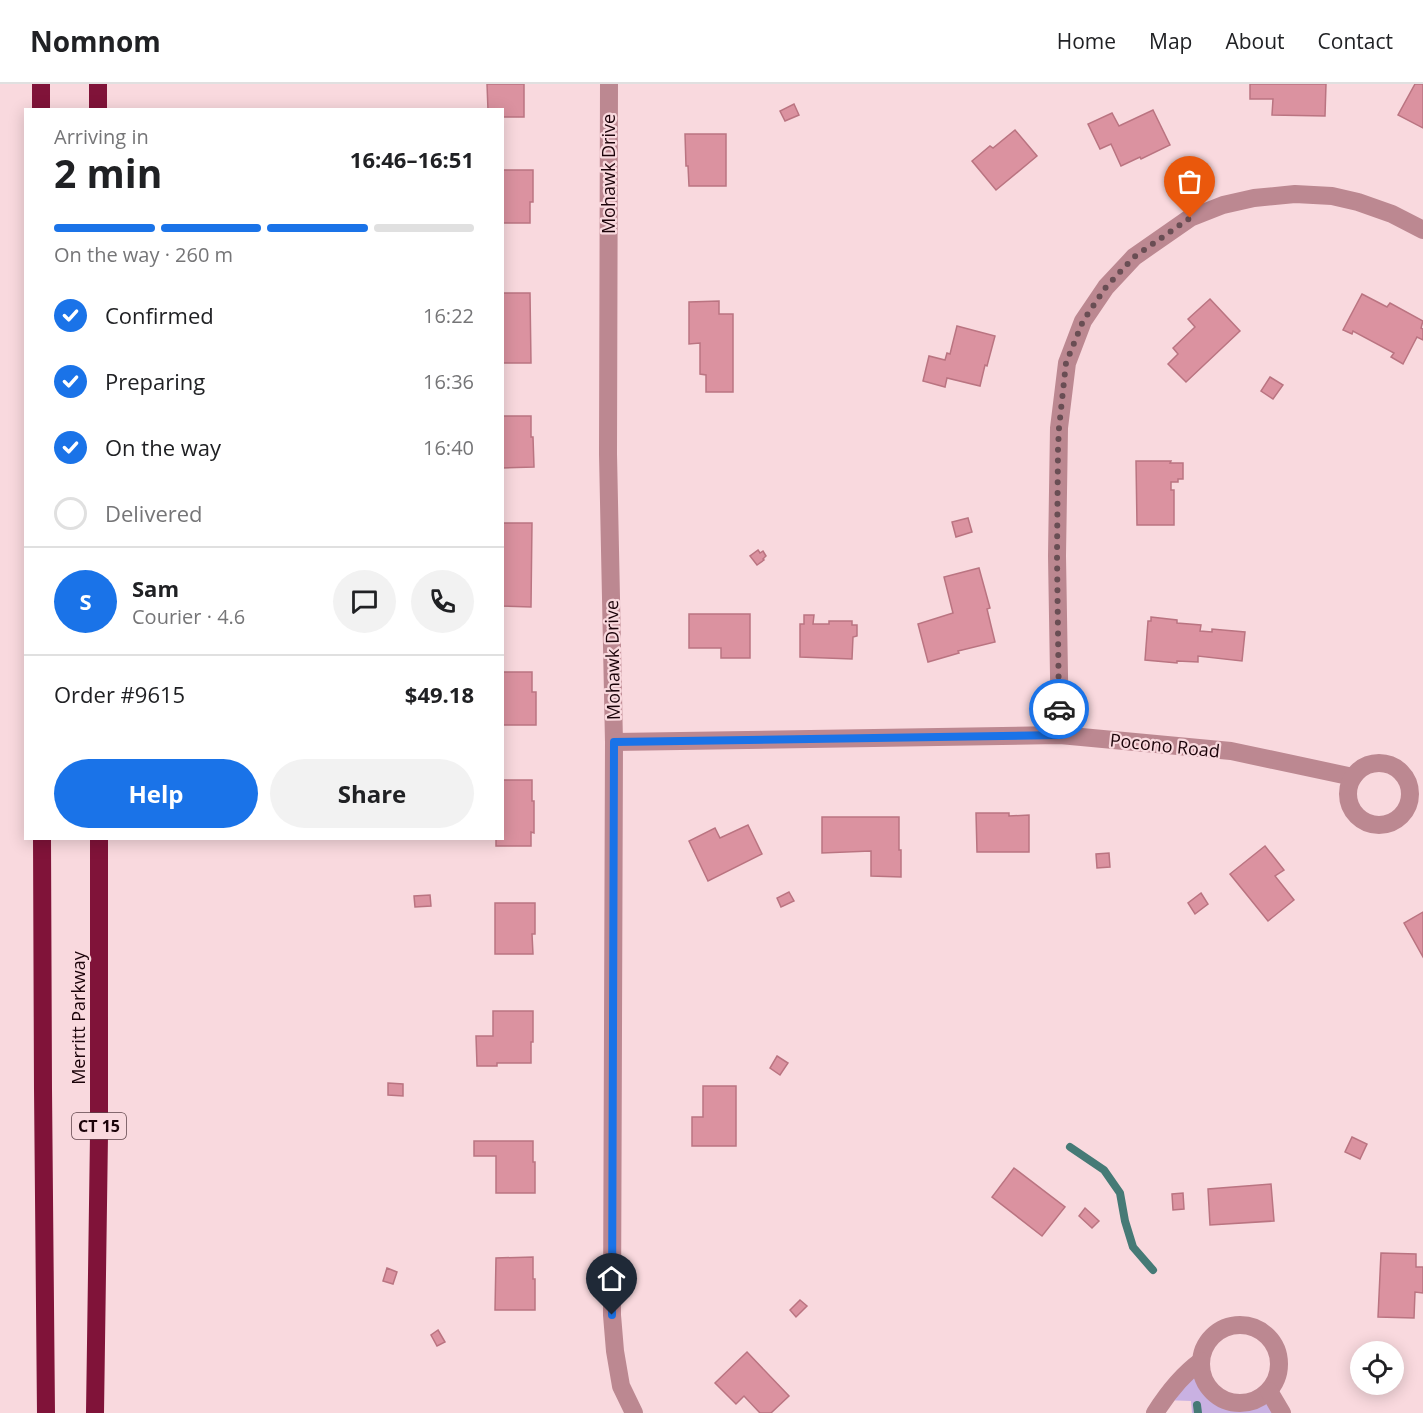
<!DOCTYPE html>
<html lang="en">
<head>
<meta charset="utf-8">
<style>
  body { margin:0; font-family:"Open Sans",sans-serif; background:#f2f2f2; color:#202124; height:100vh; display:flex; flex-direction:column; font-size:22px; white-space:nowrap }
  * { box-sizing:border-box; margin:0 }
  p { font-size:20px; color:#757577 }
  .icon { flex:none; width:33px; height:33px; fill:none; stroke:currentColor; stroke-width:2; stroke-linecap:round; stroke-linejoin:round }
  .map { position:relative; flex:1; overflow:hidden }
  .drawer { position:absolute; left:24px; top:24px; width:480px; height:732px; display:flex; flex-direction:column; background:#fff; border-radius:0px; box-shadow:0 3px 15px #0003 }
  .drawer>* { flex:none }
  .fabs { position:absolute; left:1350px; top:1257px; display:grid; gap:12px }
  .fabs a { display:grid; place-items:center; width:54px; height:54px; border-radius:50%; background:#fff; box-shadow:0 3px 15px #0003; font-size:30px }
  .pin { position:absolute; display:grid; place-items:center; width:51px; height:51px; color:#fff; margin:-62px -26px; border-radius:50% 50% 50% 0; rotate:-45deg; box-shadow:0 0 6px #0007 }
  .pin .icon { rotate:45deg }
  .courier { position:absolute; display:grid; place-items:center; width:60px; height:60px; margin:-30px; border:4px solid #1a73e8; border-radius:50%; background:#fff; color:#222; box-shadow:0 2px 8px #0007 }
  .headline em { font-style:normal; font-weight:700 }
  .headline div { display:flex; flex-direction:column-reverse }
  .headline { display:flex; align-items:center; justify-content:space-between; height:102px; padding:0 30px }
  h1 { font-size:39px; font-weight:700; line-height:45px }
  .bar { display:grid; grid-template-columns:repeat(4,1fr); gap:9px 6px; align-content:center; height:72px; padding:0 30px }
  .bar i { height:8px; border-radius:4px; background:#e0e0e0 }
  .bar .on { background:#1a73e8 }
  .bar p { grid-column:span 4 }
  .line { display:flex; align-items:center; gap:15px; padding:0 30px; border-top:2px solid #e0e0e0 }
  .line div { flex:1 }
  .round { display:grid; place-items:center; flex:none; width:63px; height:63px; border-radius:32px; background:#f2f2f2 }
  ol { padding:0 30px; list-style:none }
  li { display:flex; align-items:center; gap:18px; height:66px }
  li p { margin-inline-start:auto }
  li .icon { padding:6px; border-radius:50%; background:#1a73e8; color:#fff; stroke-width:4 }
  li:last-child { color:#757577 }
  li i { width:33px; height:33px; border:3px solid #e0e0e0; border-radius:50% }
  .action { display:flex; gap:12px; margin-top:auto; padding:12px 30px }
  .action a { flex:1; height:69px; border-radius:36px; background:#1a73e8; color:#fff; font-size:24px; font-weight:700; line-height:69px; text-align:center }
  .action a+a { background:#f2f2f2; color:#202124 }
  header { display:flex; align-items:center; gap:36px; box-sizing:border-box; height:84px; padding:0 30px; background:#fff; border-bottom:2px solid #e0e0e0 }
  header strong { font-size:28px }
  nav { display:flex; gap:33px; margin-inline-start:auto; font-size:21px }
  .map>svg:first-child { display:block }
  .green { fill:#c9b1e2 }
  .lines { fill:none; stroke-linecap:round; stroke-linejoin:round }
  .stream { stroke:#467a76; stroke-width:8 }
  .building { fill:#db92a0; stroke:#ba7481; stroke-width:1.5 }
  .street { stroke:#bc8891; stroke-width:18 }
  .highway { stroke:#801339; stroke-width:18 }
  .done { stroke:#694e54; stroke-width:6; stroke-dasharray:0 10.8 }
  .route { stroke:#1a73e8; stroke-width:8 }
  .labels { text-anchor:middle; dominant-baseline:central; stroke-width:4.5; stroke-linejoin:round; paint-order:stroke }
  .shield { fill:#f9d9de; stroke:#5e4349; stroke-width:1.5 }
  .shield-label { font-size:16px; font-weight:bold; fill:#1b0309 }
  .street-label { font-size:18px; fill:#1b0309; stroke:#f9d9de }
</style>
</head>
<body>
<header>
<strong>Nomnom</strong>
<nav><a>Home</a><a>Map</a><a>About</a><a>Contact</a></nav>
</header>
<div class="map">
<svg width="1423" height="1329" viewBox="0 0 1423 1329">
  <rect width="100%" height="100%" fill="#f9d9de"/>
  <path class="green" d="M1201,1277C1201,1281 1201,1287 1202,1291C1209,1314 1236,1326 1257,1315C1261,1313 1265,1310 1269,1307L1282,1329H1192L1191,1317L1163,1316Z"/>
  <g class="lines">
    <g class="stream">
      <path d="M1070,1063L1104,1086L1120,1109L1125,1137L1133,1163L1153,1186"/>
      <path d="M1197,1321L1198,1329"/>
    </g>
  </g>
  <g class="building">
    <path d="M487,0H524V33H502V26H488Z"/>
    <path d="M1250,0H1326L1325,32L1272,31L1273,15H1250Z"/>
    <path d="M1415,0H1423V44L1398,31Z"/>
    <path d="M794,20L799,31L785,37L780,27Z"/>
    <path d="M1153,26L1170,61L1141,75L1140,73L1121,82L1111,60L1100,65L1088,40L1112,29L1119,42Z"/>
    <path d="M1015,46L1037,72L996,106L972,77L990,62L993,64Z"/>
    <path d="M685,50H726V102H689L688,82H686Z"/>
    <path d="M502,86H533V118H530V139H502Z"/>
    <path d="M502,209H530L531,279H502Z"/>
    <path d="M1362,210L1387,223L1390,219L1423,237L1421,244L1423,245V256L1417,253L1403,280L1391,273L1394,269L1353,247L1352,250L1343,246Z"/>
    <path d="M1210,215L1240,247L1186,298L1168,280L1178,270L1173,264L1195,243L1188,235Z"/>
    <path d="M719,217V230H733V308H706V291L700,290V259L689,260V218Z"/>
    <path d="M957,242L995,252L987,282L985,281L980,302L947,294L945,303L923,297L929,272L945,276L947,269L950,270Z"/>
    <path d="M1270,293L1283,301L1273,315L1261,307Z"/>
    <path d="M502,332H531V353H533L534,383L502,384Z"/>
    <path d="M1136,377H1171L1170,379H1183V395H1178V398H1171V406H1174V441H1137Z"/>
    <path d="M968,434L972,448L956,453L952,438Z"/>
    <path d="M502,439H532L531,523L502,522Z"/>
    <path d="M758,466L760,469L763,467L766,472L763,475L764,476L757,481L750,472Z"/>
    <path d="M979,484L990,524L987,525L995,558L958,567L959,569L928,578L918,540L953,529L944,493Z"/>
    <path d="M689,530H750V574H721V564H689Z"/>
    <path d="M804,531H814L813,540H829V537H852V541H857V552L853,553L852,575L800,573V540H804Z"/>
    <path d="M1151,533L1177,536V539L1201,541L1200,547L1212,548V545L1245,548L1242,577L1198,572V578L1177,577V579L1145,576L1148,537H1151Z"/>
    <path d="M502,588H532V608H536V641H502Z"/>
    <path d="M502,696H532V717H534V749L531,748V762H496V754H502Z"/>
    <path d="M976,729H1009V732L1029,731V768H977Z"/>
    <path d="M822,733H899V766H901V793L871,792V767L822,769Z"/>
    <path d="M748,741L762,770L708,797L689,757L715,744L720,754Z"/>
    <path d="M1265,762L1284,786L1275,792L1294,816L1268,837L1230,790Z"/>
    <path d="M1109,769L1110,783L1097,784L1096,770Z"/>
    <path d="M789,808L794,817L781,823L777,814Z"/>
    <path d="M1201,809L1208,820L1195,830L1188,819Z"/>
    <path d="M430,811L431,822L415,823L414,812Z"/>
    <path d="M495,819H535V850H532L533,870H495Z"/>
    <path d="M1423,828V873L1404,839Z"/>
    <path d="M493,927H533V958H531V979H497V982H477L476,952H493Z"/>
    <path d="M777,972L788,979L780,991L770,984Z"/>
    <path d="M388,999L403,1000V1012L388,1011Z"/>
    <path d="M703,1002H736V1062H692V1033H703Z"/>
    <path d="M1352,1053L1367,1060L1360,1075L1345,1068Z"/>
    <path d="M474,1057H533V1078H535V1109H496V1072H474Z"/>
    <path d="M1014,1084L1065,1123L1042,1152L992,1113Z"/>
    <path d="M1271,1100L1274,1137L1210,1141L1208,1105Z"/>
    <path d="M1183,1109L1184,1125L1173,1126L1172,1110Z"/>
    <path d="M1085,1124L1099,1137L1092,1144L1079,1132Z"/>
    <path d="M1381,1169L1416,1170V1183H1423V1209L1415,1208L1414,1234L1378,1233Z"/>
    <path d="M533,1173V1195H535V1226H495L496,1174Z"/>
    <path d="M387,1184L397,1188L393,1200L383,1197Z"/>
    <path d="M800,1216L807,1222L796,1233L790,1226Z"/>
    <path d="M438,1246L445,1258L437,1262L431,1251Z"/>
    <path d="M747,1268L789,1312L771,1329H760L744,1312L736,1320L715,1299Z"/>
  </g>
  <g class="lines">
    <g class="street">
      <path d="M609,0L608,370L614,658L612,1231L615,1267L621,1302L634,1329"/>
      <path d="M1060,651L1057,472L1059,344L1067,279L1083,237L1106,203L1134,173L1190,134L1223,121L1254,114L1295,110L1332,112L1358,118L1392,130L1423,146"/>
      <path d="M614,658L1060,651L1231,667L1353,693"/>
      <circle cx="1379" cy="710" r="31"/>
      <circle cx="1240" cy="1280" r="39"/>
      <path d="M1269,1307L1282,1329"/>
      <path d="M1155,1329C1167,1310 1183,1290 1201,1277"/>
    </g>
    <g class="highway">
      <path d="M41,0V26"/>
      <path d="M98,0V26"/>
      <path d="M42,754L43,1005L46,1329"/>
      <path d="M95,1329L99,1051V754"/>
    </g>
  </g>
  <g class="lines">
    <path class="done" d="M1059,625L1057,472L1058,365L1059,344L1066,279L1083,237L1106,203L1134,173L1190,134"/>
    <path class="route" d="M612,1231L614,658L1060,651L1059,625"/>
  </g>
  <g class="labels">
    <rect class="shield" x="72" y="1029" width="54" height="26" rx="4.5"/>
    <g class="shield-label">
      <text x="99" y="1042">CT 15</text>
    </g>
    <g class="street-label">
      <text transform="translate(608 90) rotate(-90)">Mohawk Drive</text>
      <text transform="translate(612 576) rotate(-91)">Mohawk Drive</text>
      <text transform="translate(1165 661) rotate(6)">Pocono Road</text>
      <text transform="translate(78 934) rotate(-90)">Merritt Parkway</text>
    </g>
  </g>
</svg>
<div class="fabs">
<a><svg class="icon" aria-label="locate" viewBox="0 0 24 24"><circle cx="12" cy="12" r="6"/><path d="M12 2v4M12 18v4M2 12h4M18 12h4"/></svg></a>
</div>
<div class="pin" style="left:1190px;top:134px;background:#ea580c"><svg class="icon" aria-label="bag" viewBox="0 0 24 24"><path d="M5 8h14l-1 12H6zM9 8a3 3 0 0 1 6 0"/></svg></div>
<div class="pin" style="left:612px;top:1231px;background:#1f2937"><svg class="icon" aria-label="home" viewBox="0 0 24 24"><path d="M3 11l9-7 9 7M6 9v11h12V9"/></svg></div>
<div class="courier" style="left:1059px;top:625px"><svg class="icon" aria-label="car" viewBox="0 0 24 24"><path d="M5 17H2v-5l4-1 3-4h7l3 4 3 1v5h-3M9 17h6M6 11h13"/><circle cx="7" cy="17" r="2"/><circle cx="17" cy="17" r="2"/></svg></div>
<section class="drawer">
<div class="headline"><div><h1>2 min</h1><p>Arriving in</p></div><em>16:46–16:51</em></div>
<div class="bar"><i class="on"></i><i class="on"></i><i class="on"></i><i></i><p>On the way · 260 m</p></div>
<ol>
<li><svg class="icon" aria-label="check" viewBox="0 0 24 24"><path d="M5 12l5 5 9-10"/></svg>Confirmed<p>16:22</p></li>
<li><svg class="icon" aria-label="check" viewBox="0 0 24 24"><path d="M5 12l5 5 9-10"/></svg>Preparing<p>16:36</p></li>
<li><svg class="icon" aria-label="check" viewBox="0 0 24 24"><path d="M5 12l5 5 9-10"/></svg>On the way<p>16:40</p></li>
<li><i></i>Delivered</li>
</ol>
<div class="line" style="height:108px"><b class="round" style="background:#1a73e8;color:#fff">S</b><div><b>Sam</b><p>Courier · 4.6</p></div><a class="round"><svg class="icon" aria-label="chat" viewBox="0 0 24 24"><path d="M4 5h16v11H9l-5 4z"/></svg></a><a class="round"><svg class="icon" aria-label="phone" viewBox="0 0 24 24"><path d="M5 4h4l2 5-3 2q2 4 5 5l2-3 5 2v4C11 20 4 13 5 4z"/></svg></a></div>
<div class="line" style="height:78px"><div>Order #9615</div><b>$49.18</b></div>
<div class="action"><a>Help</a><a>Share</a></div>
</section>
</div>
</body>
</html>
